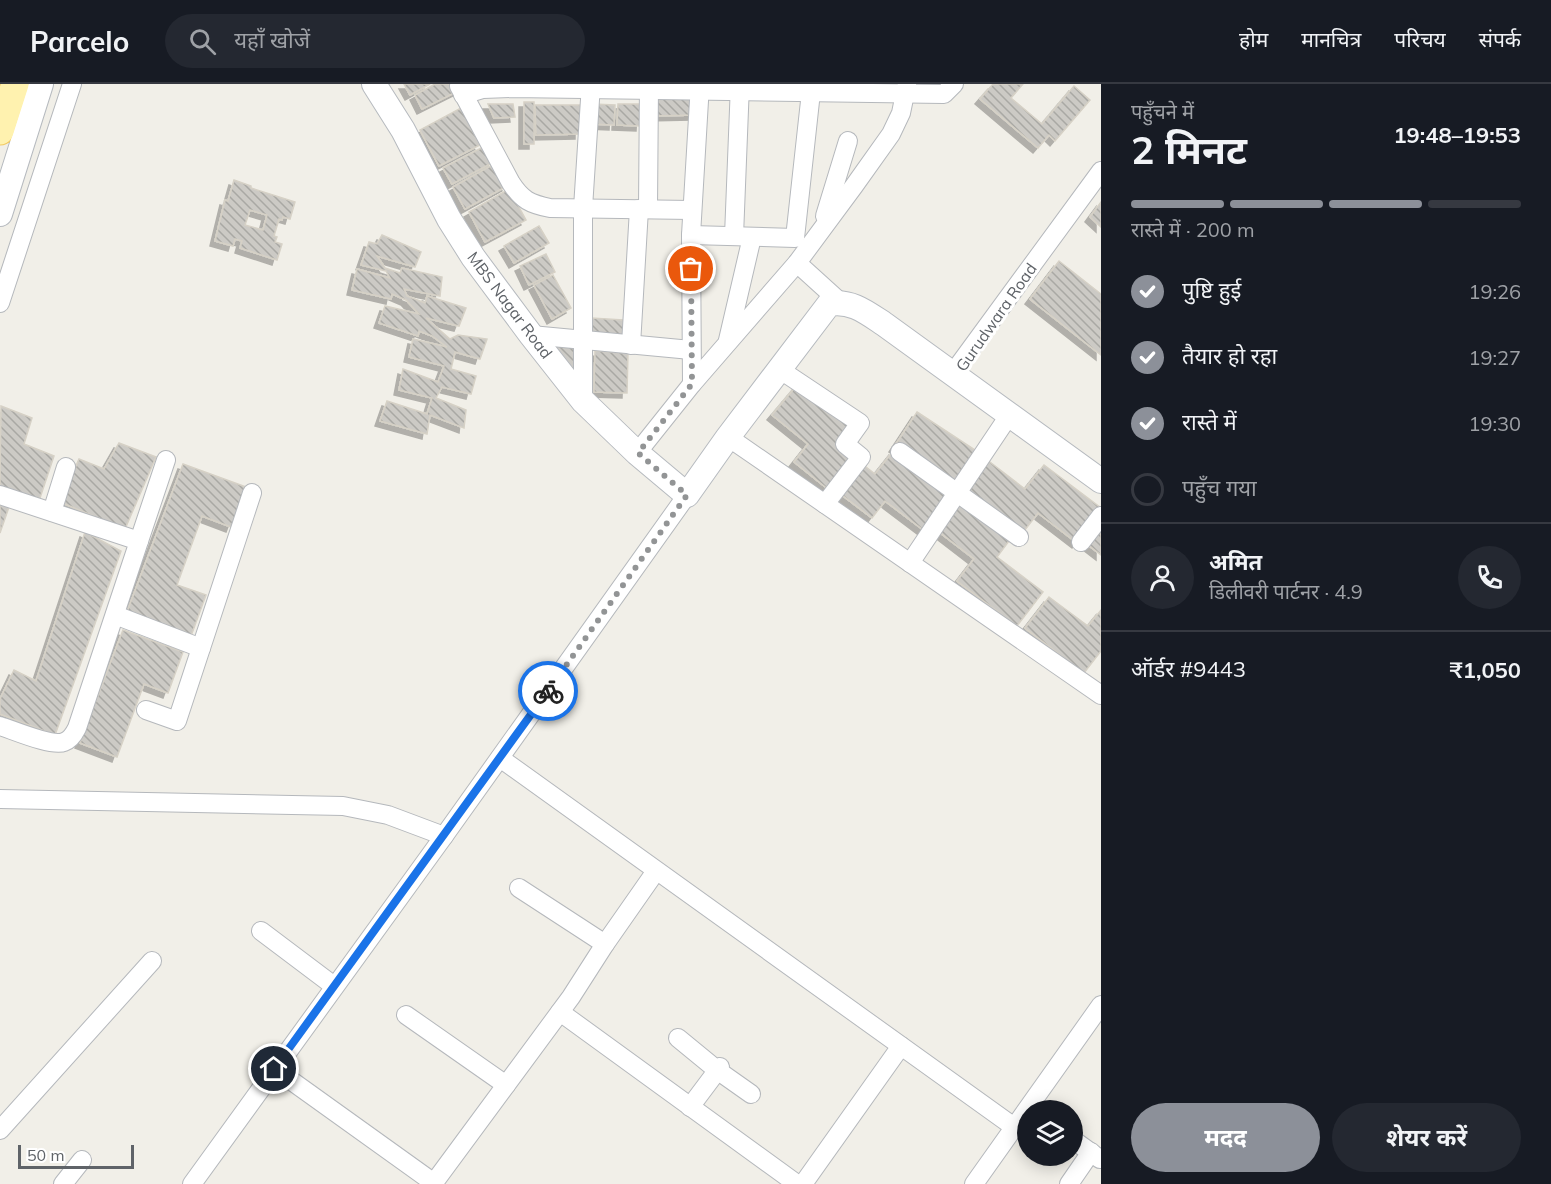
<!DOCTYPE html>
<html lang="hi">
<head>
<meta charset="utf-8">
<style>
  body { margin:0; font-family:Mulish,"Noto Sans Devanagari",sans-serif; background:#242831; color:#f1f3f6; height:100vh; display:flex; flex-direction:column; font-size:22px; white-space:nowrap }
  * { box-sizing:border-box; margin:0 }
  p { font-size:20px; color:#9ea1a6 }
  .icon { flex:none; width:33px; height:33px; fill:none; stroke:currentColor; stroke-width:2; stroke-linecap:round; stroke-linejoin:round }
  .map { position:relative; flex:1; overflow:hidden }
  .panel { display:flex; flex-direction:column; background:#171b24; width:450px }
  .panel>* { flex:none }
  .tools { position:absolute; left:1017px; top:1016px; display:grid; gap:12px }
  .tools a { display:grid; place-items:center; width:66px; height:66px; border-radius:50%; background:#171b24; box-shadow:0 3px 15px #0003; font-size:30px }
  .scale { position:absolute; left:18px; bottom:15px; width:116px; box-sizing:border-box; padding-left:6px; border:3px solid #5f6368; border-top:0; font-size:16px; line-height:21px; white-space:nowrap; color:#5f6368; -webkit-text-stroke:4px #fff; paint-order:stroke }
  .pin { position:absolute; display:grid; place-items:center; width:51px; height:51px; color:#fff; margin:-26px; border:3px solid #fff; border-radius:50%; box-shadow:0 2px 6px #0007 }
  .courier { position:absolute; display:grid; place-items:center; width:60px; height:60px; margin:-30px; border:4px solid #1a73e8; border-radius:50%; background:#fff; color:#222; box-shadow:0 2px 8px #0007 }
  .head em { font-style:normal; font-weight:700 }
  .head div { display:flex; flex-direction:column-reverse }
  .head { display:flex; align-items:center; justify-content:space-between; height:102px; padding:0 30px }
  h1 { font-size:39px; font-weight:700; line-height:45px }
  .bar { display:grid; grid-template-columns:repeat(4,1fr); gap:9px 6px; align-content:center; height:72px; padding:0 30px }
  .bar i { height:8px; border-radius:4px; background:#363941 }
  .bar .on { background:#8c9099 }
  .bar p { grid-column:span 4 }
  .line { display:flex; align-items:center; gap:15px; padding:0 30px; border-top:2px solid #363941 }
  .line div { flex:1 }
  .round { display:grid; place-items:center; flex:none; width:63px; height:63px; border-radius:32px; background:#242831 }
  ol { padding:0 30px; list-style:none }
  li { display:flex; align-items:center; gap:18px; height:66px }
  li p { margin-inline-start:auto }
  li .icon { padding:6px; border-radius:50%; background:#8c9099; color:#fff; stroke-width:4 }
  li:last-child { color:#9ea1a6 }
  li i { width:33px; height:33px; border:3px solid #363941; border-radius:50% }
  .primary-button { display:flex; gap:12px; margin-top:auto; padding:12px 30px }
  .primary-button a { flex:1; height:69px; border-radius:36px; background:#8c9099; color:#fff; font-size:24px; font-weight:700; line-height:69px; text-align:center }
  .primary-button a+a { background:#242831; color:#f1f3f6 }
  header { display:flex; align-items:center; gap:36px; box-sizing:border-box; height:84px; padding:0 30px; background:#171b24; border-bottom:2px solid #363941 }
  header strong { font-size:28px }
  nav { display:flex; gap:33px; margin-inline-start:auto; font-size:21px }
  .search { width:420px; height:54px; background:#242831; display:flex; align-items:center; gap:15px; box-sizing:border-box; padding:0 21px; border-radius:33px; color:#9ea1a6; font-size:22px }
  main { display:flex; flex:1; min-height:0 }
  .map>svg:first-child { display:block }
  .building { fill:url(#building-back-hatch); stroke:#d6d1c6; stroke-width:1.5; fill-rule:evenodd; filter:url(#shadow) }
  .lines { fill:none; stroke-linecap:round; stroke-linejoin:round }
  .street-casing { stroke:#b5b8bc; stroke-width:20 }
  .secondary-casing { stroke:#b6babf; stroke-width:26 }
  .primary-casing { stroke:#f2c960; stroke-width:29 }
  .street { stroke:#fff; stroke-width:18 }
  .secondary { stroke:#fff; stroke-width:24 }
  .primary { stroke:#fff2af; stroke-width:27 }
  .done { stroke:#929495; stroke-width:6; stroke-dasharray:0 10.8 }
  .route { stroke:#1a73e8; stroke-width:8 }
  .labels { text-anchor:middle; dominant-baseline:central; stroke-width:6; stroke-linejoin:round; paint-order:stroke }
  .street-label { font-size:16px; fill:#5f6368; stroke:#fff }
</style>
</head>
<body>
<header>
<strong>Parcelo</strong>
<div class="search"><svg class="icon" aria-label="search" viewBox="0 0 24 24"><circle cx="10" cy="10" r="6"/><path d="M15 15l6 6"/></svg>यहाँ खोजें</div>
<nav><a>होम</a><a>मानचित्र</a><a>परिचय</a><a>संपर्क</a></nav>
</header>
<main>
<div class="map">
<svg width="1101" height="1100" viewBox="0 0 1101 1100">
  <defs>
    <pattern id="building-back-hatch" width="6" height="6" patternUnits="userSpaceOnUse" patternTransform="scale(1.5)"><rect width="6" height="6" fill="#cccac5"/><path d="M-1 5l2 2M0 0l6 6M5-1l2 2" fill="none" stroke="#a9a8a4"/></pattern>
    <filter id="shadow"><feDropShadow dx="-5" dy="5" stdDeviation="0" flood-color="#0004"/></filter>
  </defs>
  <rect width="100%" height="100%" fill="#f1efe8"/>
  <g class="building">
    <path d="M404,0H430L410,11Z"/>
    <path d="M435,0H455L458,7L422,25L415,11Z"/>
    <path d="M993,0H1023L1011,14L1042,40L1074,2L1090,16L1055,57L1049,51L1038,64L980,15Z"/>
    <path d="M696,8V31L652,32L651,9Z"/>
    <rect x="524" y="18" width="10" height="42"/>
    <path d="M488,20H513L515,33L494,34Z"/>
    <path d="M593,20L615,21L614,41L592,40Z"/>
    <path d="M618,20H642L641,42L617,41Z"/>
    <path d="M535,21H580V50L536,51Z"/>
    <path d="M461,24L480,61L439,82L420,46Z"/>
    <path d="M485,62L494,78L452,100L443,84Z"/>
    <path d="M494,80L507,102L465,125L453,103Z"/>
    <path d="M234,96L251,102V104L295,118L290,135L283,133L282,136L279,135L274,152L277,153L275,158L282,160L277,176L240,164L242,157L235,155L233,162L215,157L225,116L228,117ZM250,126L267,131L263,146L245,141Z"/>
    <path d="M509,105L526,136L485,158L469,128Z"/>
    <path d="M1101,118V143L1090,133Z"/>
    <path d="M539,142L549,159L514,179L504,162Z"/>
    <path d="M382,151L421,168L415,183L377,172L385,184L400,189L402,184L442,193L440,212L404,205L407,212L425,219L427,212L466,224L459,242L426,234L450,255L458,251L487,255L480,275L455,268L451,285L476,292L471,310L442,303L436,314L466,326L464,344L430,331L427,350L380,337L387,317L427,330L432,314L399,306L403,285L438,298L444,282L409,273L413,255L447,263L432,252L419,247L418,252L379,239L385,222L419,230L406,216L392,210L391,215L352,206L357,185L390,194L386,187L361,181L369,158L377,160Z"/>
    <path d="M546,170L555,188L529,201L520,182Z"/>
    <path d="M1059,177L1101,210V271L1030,215Z"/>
    <path d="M553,191L571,224L552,235L534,201Z"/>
    <path d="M591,234L623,236V252L590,250Z"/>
    <path d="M555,260H580V289L563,290Z"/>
    <path d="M595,267L628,269L627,309L594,308Z"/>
    <path d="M798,300L851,343L856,373L829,406L794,378L808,360L772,331Z"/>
    <path d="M1,322L32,334L24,360L54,372L38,420L0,403Z"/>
    <path d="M917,328L975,366L953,401L894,363Z"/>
    <path d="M119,359L156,373L125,445L60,418L79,375L104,385Z"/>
    <path d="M894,366L954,412L926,448L885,417L872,434L838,408L861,379L875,390Z"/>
    <path d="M986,375L1025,405L1044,381L1101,424L1077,459L1038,429L1021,451L962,406Z"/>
    <path d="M183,380L246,403L231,443L202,432L177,501L206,511L191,552L127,528Z"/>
    <path d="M959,412L1012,453L997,473L1043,508L1017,542L957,497L974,475L934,444Z"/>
    <path d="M0,420L9,423L0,449Z"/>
    <path d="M1101,433V471L1083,457Z"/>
    <path d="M85,448L121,467L55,651L0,630V615L14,586L36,597Z"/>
    <path d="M1049,513L1088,542L1101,526V567L1084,589L1025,544Z"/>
    <path d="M123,546L183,568L168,609L144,600L117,673L80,659Z"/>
  </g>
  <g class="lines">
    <g class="street-casing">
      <g id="street">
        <path d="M459,2L511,99C522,116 530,120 550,124L692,126"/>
        <path d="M463,11L483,5L512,4L944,10L954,0"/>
        <path d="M648,125L649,0"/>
        <path d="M825,132L848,57"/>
        <path d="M691,151L795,154L811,8"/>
        <path d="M734,152L740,0"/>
        <path d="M797,179L840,218"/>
        <path d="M0,219L72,0"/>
        <path d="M531,251L691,266"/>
        <path d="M728,256L752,153"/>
        <path d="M631,261L639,125"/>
        <path d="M779,285L860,339L845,360L861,373L825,420"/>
        <path d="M953,289L1101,87"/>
        <path d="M692,300L691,151L700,0"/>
        <path d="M583,317V124L591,0"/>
        <path d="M728,353L1101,611"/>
        <path d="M900,368L1019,453"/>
        <path d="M637,369L692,300L797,179L854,102L891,50L901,29L907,0"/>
        <path d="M0,411L139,457L77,644C74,650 70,656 64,658C52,663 13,646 0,642"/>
        <path d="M52,428L66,383"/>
        <path d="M139,457L166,376"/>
        <path d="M1081,458L1101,432"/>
        <path d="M910,479L1010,330"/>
        <path d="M115,531L201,564"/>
        <path d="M146,626L177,637L252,409"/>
        <path d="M500,674L1014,1043"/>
        <path d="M0,715L343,722L388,731L444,752"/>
        <path d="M519,804L605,860"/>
        <path d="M261,847L334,902"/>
        <path d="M560,928L797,1100"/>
        <path d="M406,931L506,1001"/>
        <path d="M678,954L717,986L751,1010"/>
        <path d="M275,985L434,1099"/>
        <path d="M690,1023L720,983"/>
        <path d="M0,1046L152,877"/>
        <path d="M1072,1055L1100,1075"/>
        <path d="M63,1100L82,1076"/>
        <path d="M192,1100L444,752L687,411"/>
        <path d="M433,1100L571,913L605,860L656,787"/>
        <path d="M803,1100L901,962"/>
        <path d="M974,1100L1101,921"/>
        <path d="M1069,1100L1091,1068"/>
      </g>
    </g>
    <g class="secondary-casing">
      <g id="secondary">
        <path d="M374,0L403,46L449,135L473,173L531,251L583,317L637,369L687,411L728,353L829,220C851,216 866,228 884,240L1101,397"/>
        <path d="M0,130L41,0"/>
      </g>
    </g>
    <g class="primary-casing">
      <path id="primary" d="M0,47L15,0"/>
    </g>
    <use href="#street" class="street"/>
    <use href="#secondary" class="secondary"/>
    <use href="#primary" class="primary"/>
  </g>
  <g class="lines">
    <path class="done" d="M548,607L687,411L638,369L692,300L691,185"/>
    <path class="route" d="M274,985L548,607"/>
  </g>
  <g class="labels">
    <g class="street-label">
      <text transform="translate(510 221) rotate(53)">MBS Nagar Road</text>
      <text transform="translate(996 233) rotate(-55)">Gurudwara Road</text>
    </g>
  </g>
</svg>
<div class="tools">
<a><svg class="icon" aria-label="layers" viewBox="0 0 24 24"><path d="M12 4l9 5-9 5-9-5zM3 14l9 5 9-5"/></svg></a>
</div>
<div class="scale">50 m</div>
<div class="pin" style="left:691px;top:185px;background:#ea580c"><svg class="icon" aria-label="bag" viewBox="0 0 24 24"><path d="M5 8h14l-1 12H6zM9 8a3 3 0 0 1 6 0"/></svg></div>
<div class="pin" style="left:274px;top:985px;background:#1f2937"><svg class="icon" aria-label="home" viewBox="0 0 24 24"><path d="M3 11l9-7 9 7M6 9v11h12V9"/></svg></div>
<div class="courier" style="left:548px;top:607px"><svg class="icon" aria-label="bike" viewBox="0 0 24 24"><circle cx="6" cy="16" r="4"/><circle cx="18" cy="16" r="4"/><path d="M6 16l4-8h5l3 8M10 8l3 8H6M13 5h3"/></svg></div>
</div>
<section class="panel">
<div class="head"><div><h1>2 मिनट</h1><p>पहुँचने में</p></div><em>19:48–19:53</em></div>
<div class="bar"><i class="on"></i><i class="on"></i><i class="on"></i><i></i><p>रास्ते में · 200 m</p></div>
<ol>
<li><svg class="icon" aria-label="check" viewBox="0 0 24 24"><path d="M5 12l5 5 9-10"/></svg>पुष्टि हुई<p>19:26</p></li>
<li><svg class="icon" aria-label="check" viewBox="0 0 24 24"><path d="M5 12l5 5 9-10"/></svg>तैयार हो रहा<p>19:27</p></li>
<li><svg class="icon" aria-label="check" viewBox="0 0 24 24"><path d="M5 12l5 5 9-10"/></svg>रास्ते में<p>19:30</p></li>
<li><i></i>पहुँच गया</li>
</ol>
<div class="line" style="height:108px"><a class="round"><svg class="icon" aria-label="person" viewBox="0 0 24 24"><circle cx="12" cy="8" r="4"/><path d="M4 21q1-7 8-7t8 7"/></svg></a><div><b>अमित</b><p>डिलीवरी पार्टनर · 4.9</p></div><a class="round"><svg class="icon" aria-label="phone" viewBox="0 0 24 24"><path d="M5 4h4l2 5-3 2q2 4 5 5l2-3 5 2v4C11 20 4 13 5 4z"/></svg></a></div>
<div class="line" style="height:78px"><div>ऑर्डर #9443</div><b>₹1,050</b></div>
<div class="primary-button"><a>मदद</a><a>शेयर करें</a></div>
</section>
</main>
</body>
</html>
